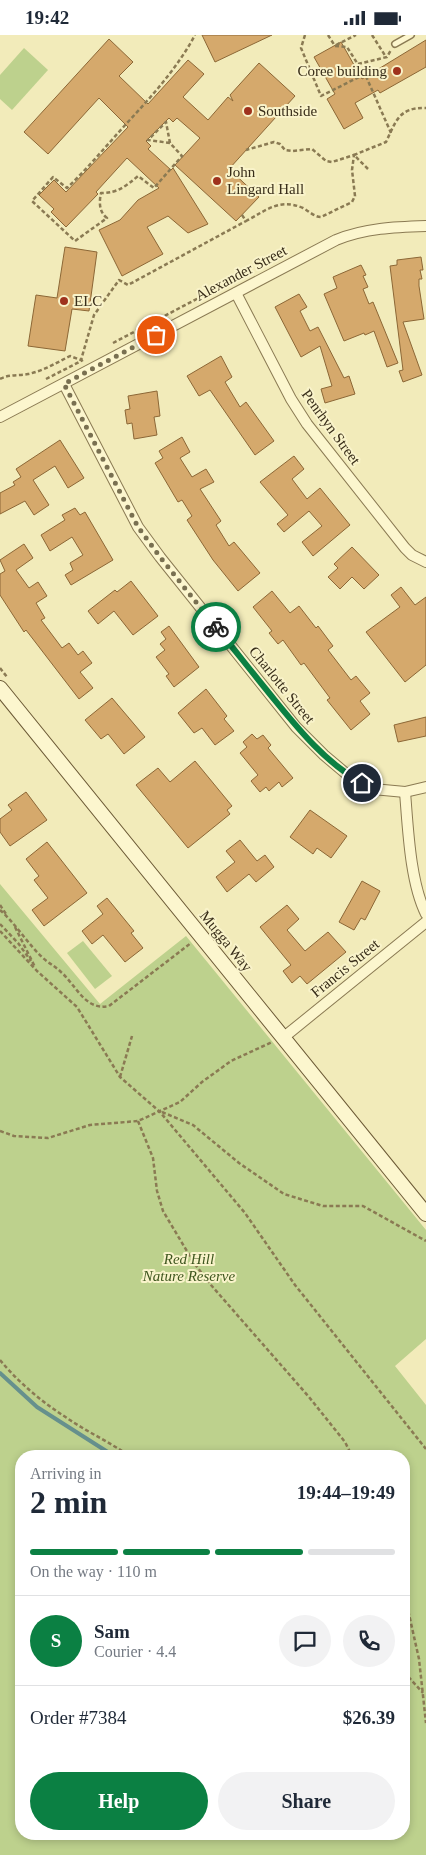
<!DOCTYPE html>
<html lang="en">
<head>
<meta charset="utf-8">
<style>
  body { margin:0; font-family:"Times New Roman",serif; background:#f2f2f3; color:#1f2937; height:100vh; display:flex; flex-direction:column; font-size:19px; white-space:nowrap }
  * { box-sizing:border-box; margin:0 }
  p { font-size:16px; color:#747a83 }
  .icon { flex:none; width:28px; height:28px; fill:none; stroke:currentColor; stroke-width:2; stroke-linecap:round; stroke-linejoin:round }
  .map { position:relative; flex:1; overflow:hidden }
  .side { position:absolute; left:15px; top:1415px; width:395px; height:390px; display:flex; flex-direction:column; background:#fff; border-radius:20px; box-shadow:0 2px 8px #0003 }
  .side>* { flex:none }
  .pin { position:absolute; display:grid; place-items:center; width:42px; height:42px; color:#fff; margin:-21px; border:2px solid #fff; border-radius:50%; box-shadow:0 1px 5px #0007 }
  .courier { position:absolute; display:grid; place-items:center; width:50px; height:50px; margin:-25px; border:4px solid #0b8043; border-radius:50%; background:#fff; color:#222; box-shadow:0 1px 6px #0007 }
  .headline em { font-style:normal; font-weight:600 }
  .headline div { display:flex; flex-direction:column-reverse }
  .headline { display:flex; align-items:center; justify-content:space-between; height:85px; padding:0 15px }
  h1 { font-size:32px; font-weight:600; line-height:38px }
  .bar { display:grid; grid-template-columns:repeat(4,1fr); gap:8px 5px; align-content:center; height:60px; padding:0 15px }
  .bar i { height:6px; border-radius:4px; background:#e0e1e3 }
  .bar .on { background:#0b8043 }
  .bar p { grid-column:span 4 }
  .line { display:flex; align-items:center; gap:12px; padding:0 15px; border-top:1px solid #e0e1e3 }
  .line div { flex:1 }
  .round { display:grid; place-items:center; flex:none; width:52px; height:52px; border-radius:26px; background:#f2f2f3 }
  .action { display:flex; gap:10px; margin-top:auto; padding:10px 15px }
  .action a { flex:1; height:58px; border-radius:30px; background:#0b8043; color:#fff; font-size:20px; font-weight:600; line-height:58px; text-align:center }
  .action a+a { background:#f2f2f3; color:#1f2937 }
  .status { display:flex; justify-content:space-between; align-items:center; height:35px; padding:0 25px; background:#fff; direction:ltr }
  .status svg { height:14px; fill:currentColor }
  .map>svg:first-child { display:block }
  .green { fill:#bdd18d; fill-rule:evenodd }
  .lines { fill:none; stroke-linecap:round; stroke-linejoin:round }
  .stream { stroke:#66908d; stroke-width:4 }
  .building { fill:#d5a96c; stroke:#8c6736 }
  .service-casing { stroke:#8a7a53; stroke-width:8 }
  .minor-casing { stroke:#8a7a53; stroke-width:12 }
  .secondary-casing { stroke:#6c5a36; stroke-width:16 }
  .path { stroke:#8a7a53; stroke-width:2.5; stroke-dasharray:4 2.5; stroke-linecap:butt }
  .service { stroke:#fcf6ce; stroke-width:5 }
  .minor { stroke:#fcf6ce; stroke-width:10 }
  .secondary { stroke:#fcf6ce; stroke-width:14 }
  .done { stroke:#797051; stroke-width:5; stroke-dasharray:0 9 }
  .route { stroke:#0b8043; stroke-width:6 }
  .poi-dot { fill:#9f321d; stroke:#f9f3ca; stroke-width:2 }
  .labels { text-anchor:middle; dominant-baseline:central; stroke-width:4; stroke-linejoin:round; paint-order:stroke }
  .poi-label { font-size:15px; fill:#382d19; stroke:#f9f3ca; text-anchor:start }
  .street-label { font-size:15px; fill:#382d19; stroke:#f9f3ca }
  .park-label { font-size:15px; font-style:italic; fill:#3e561e; stroke:#f9f3ca }
</style>
</head>
<body>
<div class="status"><b>19:42</b><svg viewBox="0 0 49 12"><path d="M0 12V9h3v3zM5 12V6h3v6zM10 12V3h3v9zM15 12V0h3v12zM26 1h20v11H26zM47 4h2v5h-2z"/></svg></div>
<div class="map">
<svg width="426" height="1820" viewBox="0 0 426 1820">
  <rect width="100%" height="100%" fill="#f2ebba"/>
  <g class="green">
    <path d="M24,13L48,35L12,75L0,64V40Z"/>
    <path d="M0,849L100,969L186,901L426,1195V1304L395,1331L426,1370V1820H0ZM21,1421H404V1799H21Z"/>
    <path d="M83,906L112,941L95,954L67,918Z"/>
  </g>
  <g class="lines">
    <path class="stream" d="M0,1338L37,1372L114,1421"/>
  </g>
  <g class="building">
    <path d="M202,0H272L215,27Z"/>
    <path d="M109,4L133,27L119,41L148,69L188,25L204,39L183,62L208,85L228,62L233,66L230,60L259,28L295,61L229,134L259,162L236,186L175,130L200,103L177,83L173,87L169,83L146,106L151,111L148,114L171,135L173,133L208,189L188,198L168,181L147,192L163,219L122,241L99,195L120,185L138,165L159,153L127,123L96,157L98,159L66,192L51,177L54,174L39,160L54,145L66,157L128,92L99,63L48,119L24,97Z"/>
    <path d="M426,5V32L380,58L378,55L355,68L363,83L344,94L327,64L335,59L314,22L341,7L362,44Z"/>
    <path d="M65,212L97,217L89,276L72,274L65,316L28,311L36,260L57,263Z"/>
    <path d="M421,222L423,235H420L422,244H419V251L424,284L403,287L422,340L403,347L399,336L403,335L390,231L397,230V225Z"/>
    <path d="M361,230L366,240L363,241L368,252L363,254L369,269L373,267L398,328L387,332L374,296L365,300L364,298L344,306L324,259L337,253L333,242Z"/>
    <path d="M299,259L307,272L300,276L310,296L318,292L344,343L349,341L355,359L325,368L321,354L332,351L320,311L301,322L275,272Z"/>
    <path d="M221,321L232,342L225,347L240,372L246,367L274,406L255,420L210,355L199,361L187,341Z"/>
    <path d="M157,356L160,381L154,382L157,400L134,404L132,388L127,389L125,375L130,374L128,361Z"/>
    <path d="M182,402L190,417L180,423L192,442L206,434L214,447L200,454L221,486L216,490L229,511L234,507L260,538L238,556L213,525L187,485L192,481L182,465L178,467L155,428L163,423L159,416Z"/>
    <path d="M60,405L84,443L68,453L55,431L33,445L49,470L34,480L25,466L0,479V458L15,450L13,447L21,442L16,434Z"/>
    <path d="M294,421L304,434L292,444L307,464L320,453L350,490L313,521L302,507L322,491L309,476L284,497L277,489L288,480L260,447Z"/>
    <path d="M75,473L80,480L85,477L113,525L71,550L65,540L73,535L70,528L83,520L72,502L50,516L41,500L65,485L62,480Z"/>
    <path d="M24,509L33,523L16,535L29,553L38,547L47,561L36,568L45,583L41,585L62,613L69,608L78,620L83,616L92,628L80,637L93,653L79,664L26,595L24,597L0,560V539L5,536L0,525Z"/>
    <path d="M352,512L379,540L364,554L352,542L340,554L328,542L338,533L334,529Z"/>
    <path d="M131,546L158,581L133,600L114,576L98,589L88,576L115,555L117,557Z"/>
    <path d="M401,552L415,570L426,562V630L405,647L366,597L400,572L391,560Z"/>
    <path d="M272,556L290,578L299,571L316,593L318,591L333,611L328,615L351,645L356,641L370,658L360,666L370,679L351,695L327,665L330,663L304,628L301,630L283,605L278,609L269,598L272,596L253,572Z"/>
    <path d="M169,591L199,632L174,652L166,641L169,639L156,622L165,615L160,609L166,604L161,597Z"/>
    <path d="M206,654L227,681L224,684L234,696L215,710L202,693L194,698L178,678Z"/>
    <path d="M112,663L145,702L124,719L108,699L101,704L85,685Z"/>
    <path d="M426,682V701L398,707L394,690Z"/>
    <path d="M252,699L257,704L263,700L271,710L268,713L293,743L282,752L279,747L269,756L266,752L260,757L251,746L258,740L240,718L247,712L243,707Z"/>
    <path d="M195,726L232,771L227,775L230,779L188,813L136,750L158,733L170,747Z"/>
    <path d="M26,757L47,785L10,811L0,797V784L12,775L8,770Z"/>
    <path d="M310,775L347,801L331,823L317,813L313,819L290,802Z"/>
    <path d="M240,805L257,826L265,820L274,832L256,847L249,839L227,857L216,842L235,827L226,816Z"/>
    <path d="M47,807L87,858L44,891L32,875L48,863L34,845L39,841L26,824Z"/>
    <path d="M362,846L380,856L365,885L361,883L354,895L339,887Z"/>
    <path d="M107,863L134,896L131,898L143,913L125,927L103,900L92,909L82,896L103,879L97,871Z"/>
    <path d="M287,870L299,884L287,895L305,916L328,897L346,917L307,949L300,941L292,948L283,936L291,930L260,892Z"/>
  </g>
  <g class="lines">
    <g class="service-casing">
      <path id="service" d="M395,9L411,0"/>
    </g>
    <g class="minor-casing">
      <g id="minor">
        <path d="M236,258L291,364L307,389L405,513L412,520L426,527"/>
        <path d="M64,349L138,492L160,522L296,692L324,720L350,742L373,754L405,757L426,752"/>
        <path d="M0,382L336,205C365,193 395,192 426,191"/>
        <path d="M405,757C408,793 410,847 426,879"/>
        <path d="M284,1002L426,887"/>
      </g>
    </g>
    <g class="secondary-casing">
      <path id="secondary" d="M0,653L426,1179"/>
    </g>
    <g class="path">
      <path d="M305,0L301,13L321,61L365,39L391,98"/>
      <path d="M328,0L335,11"/>
      <path d="M372,0L386,22"/>
      <path d="M336,10L356,0"/>
      <path d="M335,11L347,12L364,39"/>
      <path d="M358,29L387,22L391,15"/>
      <path d="M170,108L148,105L166,87L170,108L182,121L154,153L138,141C126,151 118,158 101,158C99,167 99,177 107,183L75,206L32,166L53,142L67,153C88,133 107,110 127,88C152,61 178,32 195,0"/>
      <path d="M368,134L354,120L386,107C396,86 399,72 426,73"/>
      <path d="M242,180L246,186C267,175 279,163 303,173C309,176 314,182 321,182L352,167L355,161L352,135L354,120L332,127L326,126L312,114L292,116L285,115L280,109L274,107L246,115"/>
      <path d="M113,308L212,256"/>
      <path d="M0,344C9,339 18,341 28,339C43,336 56,328 70,321L81,325L94,280L119,245L128,250L246,186"/>
      <path d="M46,344L83,325"/>
      <path d="M0,633L7,642"/>
      <path d="M0,870L6,879"/>
      <path d="M0,875C16,889 27,908 42,922C48,928 55,931 61,937C76,950 85,976 109,971L191,908"/>
      <path d="M0,889L18,908L31,926"/>
      <path d="M15,892L35,932"/>
      <path d="M0,896L37,936L77,972L120,1042L160,1077L245,1178L295,1250L426,1414"/>
      <path d="M120,1042L132,1001"/>
      <path d="M162,1077L193,1090L239,1128L284,1159L323,1171H363L426,1206"/>
      <path d="M138,1086L153,1123L157,1156L163,1176L194,1228L211,1250L309,1362L345,1407L352,1421"/>
      <path d="M0,1096L14,1101L48,1103L90,1090L138,1086L180,1067L202,1047L231,1026L272,1007"/>
      <path d="M0,1325C19,1348 42,1367 67,1383C87,1397 110,1407 129,1421"/>
      <path d="M404,1557L419,1624L426,1688"/>
      <path d="M404,1637L423,1658"/>
    </g>
    <use href="#service" class="service"/>
    <use href="#minor" class="minor"/>
    <use href="#secondary" class="secondary"/>
  </g>
  <g class="lines">
    <path class="done" d="M156,300L64,349L138,492L160,522L216,592"/>
    <path class="route" d="M216,592C234,614 251,636 269,658C296,691 324,727 362,748"/>
  </g>
  <g class="poi-dot">
    <circle cx="397" cy="36" r="5"/>
    <circle cx="248" cy="76" r="5"/>
    <circle cx="217" cy="146" r="5"/>
    <circle cx="64" cy="266" r="5"/>
  </g>
  <g class="labels">
    <g class="poi-label">
      <text x="387" y="36" text-anchor="end">Coree building</text>
      <text x="258" y="76">Southside</text>
      <text x="227" y="137">John<tspan x="227" dy="17">Lingard Hall</tspan></text>
      <text x="74" y="266">ELC</text>
    </g>
    <g class="street-label">
      <text transform="translate(241 238) rotate(-28)">Alexander Street</text>
      <text transform="translate(331 392) rotate(54)">Penrhyn Street</text>
      <text transform="translate(282 650) rotate(51)">Charlotte Street</text>
      <text transform="translate(226 906) rotate(51)">Mugga Way</text>
      <text transform="translate(345 933) rotate(-39)">Francis Street</text>
    </g>
    <g class="park-label">
      <text x="189" y="1224">Red Hill<tspan x="189" dy="17">Nature Reserve</tspan></text>
    </g>
  </g>
</svg>
<div class="pin" style="left:156px;top:300px;background:#ea580c"><svg class="icon" aria-label="bag" viewBox="0 0 24 24"><path d="M5 8h14l-1 12H6zM9 8a3 3 0 0 1 6 0"/></svg></div>
<div class="pin" style="left:362px;top:748px;background:#1f2937"><svg class="icon" aria-label="home" viewBox="0 0 24 24"><path d="M3 11l9-7 9 7M6 9v11h12V9"/></svg></div>
<div class="courier" style="left:216px;top:592px"><svg class="icon" aria-label="bike" viewBox="0 0 24 24"><circle cx="6" cy="16" r="4"/><circle cx="18" cy="16" r="4"/><path d="M6 16l4-8h5l3 8M10 8l3 8H6M13 5h3"/></svg></div>
<section class="side">
<div class="headline"><div><h1>2 min</h1><p>Arriving in</p></div><em>19:44–19:49</em></div>
<div class="bar"><i class="on"></i><i class="on"></i><i class="on"></i><i></i><p>On the way · 110 m</p></div>
<div class="line" style="height:90px"><b class="round" style="background:#0b8043;color:#fff">S</b><div><b>Sam</b><p>Courier · 4.4</p></div><a class="round"><svg class="icon" aria-label="chat" viewBox="0 0 24 24"><path d="M4 5h16v11H9l-5 4z"/></svg></a><a class="round"><svg class="icon" aria-label="phone" viewBox="0 0 24 24"><path d="M5 4h4l2 5-3 2q2 4 5 5l2-3 5 2v4C11 20 4 13 5 4z"/></svg></a></div>
<div class="line" style="height:65px"><div>Order #7384</div><b>$26.39</b></div>
<div class="action"><a>Help</a><a>Share</a></div>
</section>
</div>
</body>
</html>
